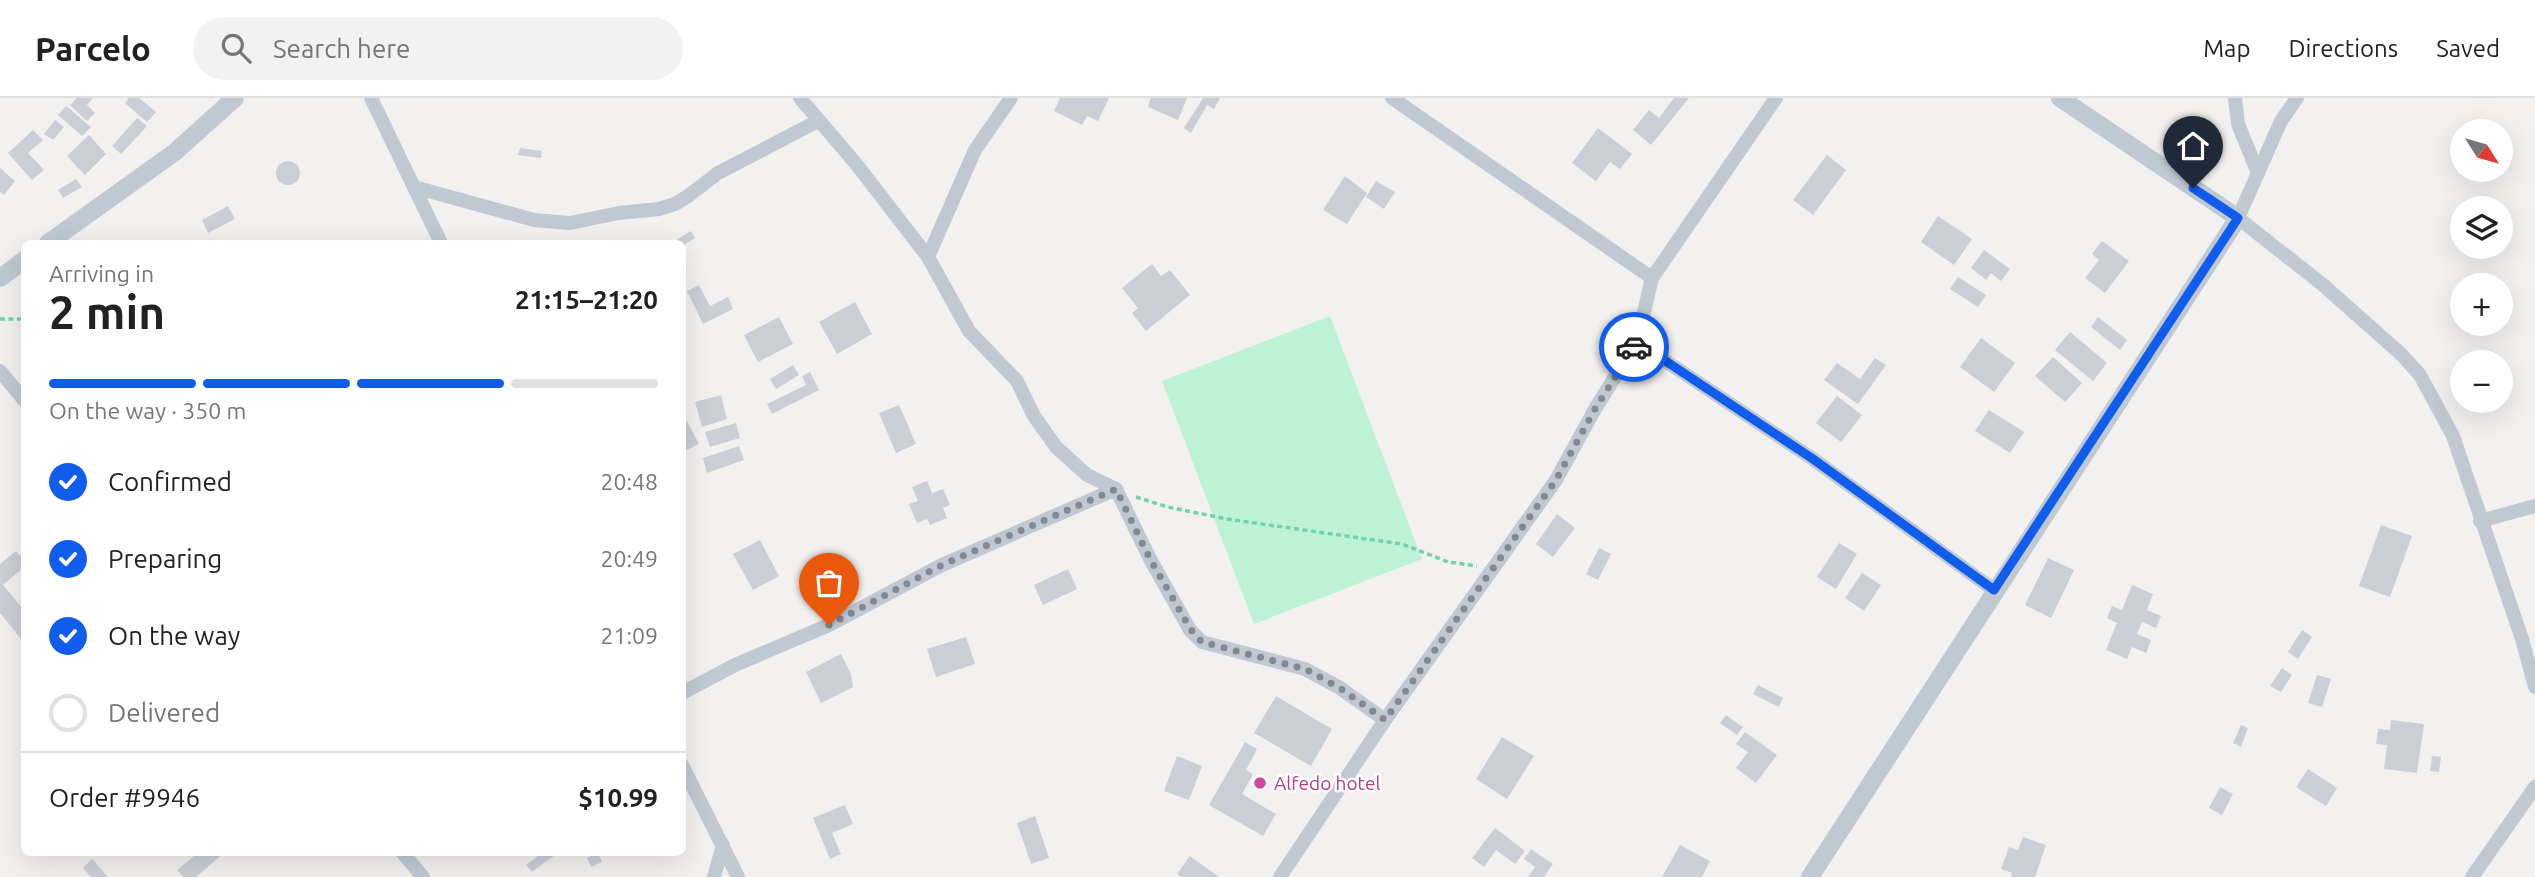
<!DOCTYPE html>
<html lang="en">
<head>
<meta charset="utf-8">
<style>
  body { margin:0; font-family:Ubuntu,sans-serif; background:#f2f2f2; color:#222; height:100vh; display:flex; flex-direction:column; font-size:26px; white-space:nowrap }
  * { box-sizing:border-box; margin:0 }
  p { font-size:23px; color:#767676 }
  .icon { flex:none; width:38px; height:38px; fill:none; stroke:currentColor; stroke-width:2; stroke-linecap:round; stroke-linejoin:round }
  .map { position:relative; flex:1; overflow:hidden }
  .panel { position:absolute; left:21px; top:142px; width:665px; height:616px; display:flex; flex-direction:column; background:#fff; border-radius:10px; box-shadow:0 7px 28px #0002 }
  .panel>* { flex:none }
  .needle { width:46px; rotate:127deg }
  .fabs { position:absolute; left:2450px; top:21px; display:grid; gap:14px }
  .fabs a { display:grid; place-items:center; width:63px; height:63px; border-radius:50%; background:#fff; box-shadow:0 7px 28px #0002; font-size:35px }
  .pin { position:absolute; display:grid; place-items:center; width:60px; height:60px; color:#fff; margin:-72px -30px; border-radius:50% 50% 50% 0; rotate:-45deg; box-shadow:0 0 7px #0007 }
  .pin .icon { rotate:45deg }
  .courier { position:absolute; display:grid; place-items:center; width:70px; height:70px; margin:-35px; border:5px solid #105cec; border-radius:50%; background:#fff; color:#222; box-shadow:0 2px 9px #0007 }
  .headline em { font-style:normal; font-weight:700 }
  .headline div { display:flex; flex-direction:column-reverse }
  .headline { display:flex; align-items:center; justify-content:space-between; height:119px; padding:0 28px }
  h1 { font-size:46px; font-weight:700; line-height:52px }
  .bar { display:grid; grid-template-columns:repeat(4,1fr); gap:10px 7px; align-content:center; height:84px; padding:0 28px }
  .bar i { height:9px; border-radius:5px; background:#e0e0e0 }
  .bar .on { background:#105cec }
  .bar p { grid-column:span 4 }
  .line { display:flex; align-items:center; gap:18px; padding:0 28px; border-top:2px solid #e0e0e0 }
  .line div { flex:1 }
  ol { padding:0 28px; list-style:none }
  li { display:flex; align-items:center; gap:21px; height:77px }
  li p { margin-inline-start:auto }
  li .icon { padding:7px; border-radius:50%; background:#105cec; color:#fff; stroke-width:4 }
  li:last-child { color:#767676 }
  li i { width:38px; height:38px; border:4px solid #e0e0e0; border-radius:50% }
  header { display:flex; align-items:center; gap:42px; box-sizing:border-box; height:98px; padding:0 35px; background:#fff; border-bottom:2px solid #e0e0e0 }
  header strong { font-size:33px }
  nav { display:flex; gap:38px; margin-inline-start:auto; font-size:24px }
  .search { width:490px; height:63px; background:#f2f2f2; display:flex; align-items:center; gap:18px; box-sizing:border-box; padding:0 24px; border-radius:38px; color:#767676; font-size:26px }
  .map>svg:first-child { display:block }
  .green { fill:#bdf2d6 }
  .building { fill:#ccced6 }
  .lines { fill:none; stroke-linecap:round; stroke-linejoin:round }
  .path { stroke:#73d2ac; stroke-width:3.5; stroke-dasharray:5 3.5; stroke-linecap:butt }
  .minor { stroke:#c0c9d2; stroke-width:14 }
  .tertiary { stroke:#c0c9d2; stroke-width:18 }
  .done { stroke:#838992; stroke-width:7; stroke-dasharray:0 12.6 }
  .route { stroke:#105cec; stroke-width:9 }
  .hotel-dot { fill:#d1479c; stroke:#fff; stroke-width:2.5 }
  .labels { text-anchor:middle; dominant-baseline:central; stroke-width:5; stroke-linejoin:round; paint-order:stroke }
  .hotel-label { font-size:19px; fill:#b23c85; stroke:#fff; text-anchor:start }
</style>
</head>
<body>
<header>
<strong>Parcelo</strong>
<div class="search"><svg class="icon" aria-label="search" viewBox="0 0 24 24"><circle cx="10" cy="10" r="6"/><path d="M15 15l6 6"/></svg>Search here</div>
<nav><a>Map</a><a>Directions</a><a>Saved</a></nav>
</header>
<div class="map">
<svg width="2535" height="779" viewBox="0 0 2535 779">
  <rect width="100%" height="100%" fill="#f3f0f0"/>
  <path class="green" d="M1330,218L1422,461L1254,526L1162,283Z"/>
  <g class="building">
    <path d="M77,0H93L87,7L95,15L87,23L70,7Z"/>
    <path d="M129,0H139L156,14L147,24L125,5Z"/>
    <path d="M1060,0H1109L1098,23L1087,18L1082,27L1054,13Z"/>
    <path d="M1151,0H1187L1178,22L1148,9Z"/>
    <path d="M1203,0H1220L1214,11L1207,7L1191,35L1184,30Z"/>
    <path d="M1674,0H1689L1651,47L1633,32L1649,12L1659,20Z"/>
    <path d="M66,8L91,29L82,38L58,17Z"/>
    <path d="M137,20L147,28L121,56L112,48Z"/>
    <path d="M55,22L64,29L53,42L44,36Z"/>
    <path d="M1598,30L1632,56L1620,71L1610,64L1596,83L1572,65Z"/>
    <path d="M33,32L43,42L28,55L44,72L32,82L8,55Z"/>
    <path d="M89,37L106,56L85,77L67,58Z"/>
    <path d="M520,50L542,53L541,60L518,57Z"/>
    <path d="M1827,57L1846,72L1813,117L1793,102Z"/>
    <circle cx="288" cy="75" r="12"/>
    <path d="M0,70L15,83L4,97L0,94Z"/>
    <path d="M1345,78L1367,95L1347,126L1323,112Z"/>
    <path d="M76,81L82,89L63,100L58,92Z"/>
    <path d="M1376,83L1395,94L1384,111L1366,99Z"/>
    <path d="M228,108L235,121L208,135L202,122Z"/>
    <path d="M1938,118L1972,141L1954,167L1921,144Z"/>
    <path d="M691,133L695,140L682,148V145H679L676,142Z"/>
    <path d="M2102,143L2129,163L2105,195L2085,180L2099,162L2092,156Z"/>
    <path d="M1984,152L2010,171L2001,183L1991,175L1986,182L1971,170Z"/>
    <path d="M1152,166L1161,178L1170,172L1190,197L1146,233L1132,215L1138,210L1122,190Z"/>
    <path d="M1958,179L1986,197L1978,209L1950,191Z"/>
    <path d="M699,187L710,208L728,199L733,211L703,226L687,193Z"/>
    <path d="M855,204L872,236L837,256L819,224Z"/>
    <path d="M779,219L793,246L758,264L744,237Z"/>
    <path d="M2098,219L2127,242L2120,252L2091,229Z"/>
    <path d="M2070,234L2107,265L2093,283L2055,252Z"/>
    <path d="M1981,240L2015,265L1994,294L1960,269Z"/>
    <path d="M2053,259L2082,285L2065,304L2035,278Z"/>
    <path d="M1875,260L1886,267L1858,306L1824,282L1837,265L1860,281Z"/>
    <path d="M793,267L799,277L776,291L770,281Z"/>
    <path d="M810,274L819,292L772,316L767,306L806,287L802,278Z"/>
    <path d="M721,297L727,321L702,329L695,304Z"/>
    <path d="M1837,298L1862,317L1841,344L1816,325Z"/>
    <path d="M899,307L916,346L896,355L879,315Z"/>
    <path d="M1989,312L2024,334L2010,355L1975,333Z"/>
    <path d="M682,313L699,346L682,354Z"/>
    <path d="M736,325L740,340L710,349L705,334Z"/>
    <path d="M739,348L744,362L707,375L703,360Z"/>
    <path d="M927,383L932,395L943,391L950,407L943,410L947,420L930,427L927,421L917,425L909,406L918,403L912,389Z"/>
    <path d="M1557,416L1575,430L1553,459L1536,446Z"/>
    <path d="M2381,427L2412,438L2390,499L2359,488Z"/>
    <path d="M760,442L779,478L753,492L733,456Z"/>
    <path d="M1839,445L1857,456L1836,491L1817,479Z"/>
    <path d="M1599,450L1611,456L1598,482L1586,476Z"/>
    <path d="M16,453L24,463V469L3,487L24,512V544L0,515V466Z"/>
    <path d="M2048,460L2074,472L2051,520L2025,507Z"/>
    <path d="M1068,471L1077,491L1043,507L1034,487Z"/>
    <path d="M1862,475L1881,487L1864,513L1845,500Z"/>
    <path d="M2132,487L2153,496L2147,512L2161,518L2156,530L2142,524L2137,536L2151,542L2146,555L2132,549L2127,561L2106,552L2117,525L2107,520L2112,508L2122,512Z"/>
    <path d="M2302,532L2312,539L2298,561L2288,554Z"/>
    <path d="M966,539L975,566L936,579L927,551Z"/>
    <path d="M841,556L851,576L853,589L821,605L806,574Z"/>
    <path d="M2282,570L2292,577L2281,594L2270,588Z"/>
    <path d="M2317,577L2331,581L2322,609L2308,605Z"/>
    <path d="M1758,587L1783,600L1779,609L1753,596Z"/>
    <path d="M1276,598L1332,631L1311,668L1254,635Z"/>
    <path d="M1726,617L1743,629L1737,637L1720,625Z"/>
    <path d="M2391,622L2424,626L2417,675L2384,671L2387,647L2376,646L2378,631L2390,632Z"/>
    <path d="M2241,627L2248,630L2241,649L2233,645Z"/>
    <path d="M1745,634L1777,657L1756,685L1736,670L1748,654L1736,646Z"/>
    <path d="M1502,639L1534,658L1507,701L1476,681Z"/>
    <path d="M1245,644L1257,651L1246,672L1253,676L1242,696L1276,716L1263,738L1209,707Z"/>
    <path d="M1177,658L1202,668L1189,702L1164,693Z"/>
    <path d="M2432,658L2441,659L2439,674L2430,673Z"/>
    <path d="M2308,671L2337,690L2326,708L2296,689Z"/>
    <path d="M2220,689L2233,696L2222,717L2209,710Z"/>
    <path d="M845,707L853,726L832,735L841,756L830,761L813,720Z"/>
    <path d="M1035,718L1049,760L1031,766L1017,725Z"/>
    <path d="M1495,730L1525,753L1515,766L1496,752L1484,769L1472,760Z"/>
    <path d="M2023,739L2046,747L2035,779H2011L2012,775L2001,771L2009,749L2018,752Z"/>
    <path d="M1680,747L1710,763L1702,779H1662Z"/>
    <path d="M1531,751L1553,766L1544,779H1528L1535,769L1524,761Z"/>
    <path d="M192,754H225L196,779H183L177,772L195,757Z"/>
    <path d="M543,754H553L555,757L532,774L526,767Z"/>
    <path d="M598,755L602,764L591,769L587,760Z"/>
    <path d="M1190,758L1219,779H1182L1177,776Z"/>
    <path d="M92,761L108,779H91L83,770Z"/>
  </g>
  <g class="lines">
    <g class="path">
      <path d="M0,221H24"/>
      <path d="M1136,399L1168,409L1227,421L1402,446L1448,464L1477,468"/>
    </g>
    <g class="minor">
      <path d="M371,0L441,145"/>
      <path d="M800,0L857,67L928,159L969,233L1017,283L1034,318L1056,349L1087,377L1116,391"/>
      <path d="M1392,0L1652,180"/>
      <path d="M2235,0L2238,26L2258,75"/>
      <path d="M2297,0L2281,23L2238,120L2322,186L2402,257L2420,277L2453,338L2522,541L2535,589"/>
      <path d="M414,89L534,122L570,125L619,115L659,111L675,106L688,98L718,75L818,23"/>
      <path d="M928,159L975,52L1011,0"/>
      <path d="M1637,244L1813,361L1994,492"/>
      <path d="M0,273L24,302"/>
      <path d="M2480,423L2535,408"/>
      <path d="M682,595L735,567L829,527L942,467L1116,391L1150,461L1190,532L1202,544L1305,571L1340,590L1385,622"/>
      <path d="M682,667L738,779"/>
      <path d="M402,754L423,779"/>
      <path d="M714,779L723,747"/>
      <path d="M1280,779L1385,622L1556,382L1595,311L1637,244L1652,180L1776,0"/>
      <path d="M2472,779L2535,689"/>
    </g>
    <g class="tertiary">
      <path d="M48,145L175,54L235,0"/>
      <path d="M0,180L24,162"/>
      <path d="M1810,779L2238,120L2060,0"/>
    </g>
  </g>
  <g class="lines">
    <path class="done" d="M829,527L942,467L1116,391L1150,461L1191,532L1202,544L1305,571L1340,590L1385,622L1556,382L1595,311L1634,249"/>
    <path class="route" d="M1634,249L1637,244L1813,361L1994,492L2238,120L2193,90"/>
  </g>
  <circle class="hotel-dot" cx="1260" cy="685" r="7"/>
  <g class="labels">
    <g class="hotel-label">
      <text x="1274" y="685">Alfedo hotel</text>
    </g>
  </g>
</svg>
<div class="fabs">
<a><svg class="needle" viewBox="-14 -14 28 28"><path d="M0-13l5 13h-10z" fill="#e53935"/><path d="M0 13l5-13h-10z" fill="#767676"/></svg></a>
<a><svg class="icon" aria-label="layers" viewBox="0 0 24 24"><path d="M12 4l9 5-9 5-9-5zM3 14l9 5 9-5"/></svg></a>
<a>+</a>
<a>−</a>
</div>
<div class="pin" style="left:829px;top:527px;background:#ea580c"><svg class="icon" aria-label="bag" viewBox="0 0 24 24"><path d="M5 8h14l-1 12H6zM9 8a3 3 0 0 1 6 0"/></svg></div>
<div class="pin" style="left:2193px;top:90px;background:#1f2937"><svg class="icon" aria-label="home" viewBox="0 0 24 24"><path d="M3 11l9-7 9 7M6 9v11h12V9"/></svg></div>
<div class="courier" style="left:1634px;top:249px"><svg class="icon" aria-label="car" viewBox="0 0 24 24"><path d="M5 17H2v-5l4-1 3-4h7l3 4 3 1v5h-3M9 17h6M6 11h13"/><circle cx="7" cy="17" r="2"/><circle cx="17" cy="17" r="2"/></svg></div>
<section class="panel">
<div class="headline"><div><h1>2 min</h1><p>Arriving in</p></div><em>21:15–21:20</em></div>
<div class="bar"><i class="on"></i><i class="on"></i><i class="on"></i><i></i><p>On the way · 350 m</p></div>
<ol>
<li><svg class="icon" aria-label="check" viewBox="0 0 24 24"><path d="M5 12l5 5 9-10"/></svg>Confirmed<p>20:48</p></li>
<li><svg class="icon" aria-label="check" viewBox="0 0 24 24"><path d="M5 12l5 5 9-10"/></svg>Preparing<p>20:49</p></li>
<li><svg class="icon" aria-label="check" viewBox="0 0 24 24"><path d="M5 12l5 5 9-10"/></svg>On the way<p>21:09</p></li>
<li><i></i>Delivered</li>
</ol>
<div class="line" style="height:91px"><div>Order #9946</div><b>$10.99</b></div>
</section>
</div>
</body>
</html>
